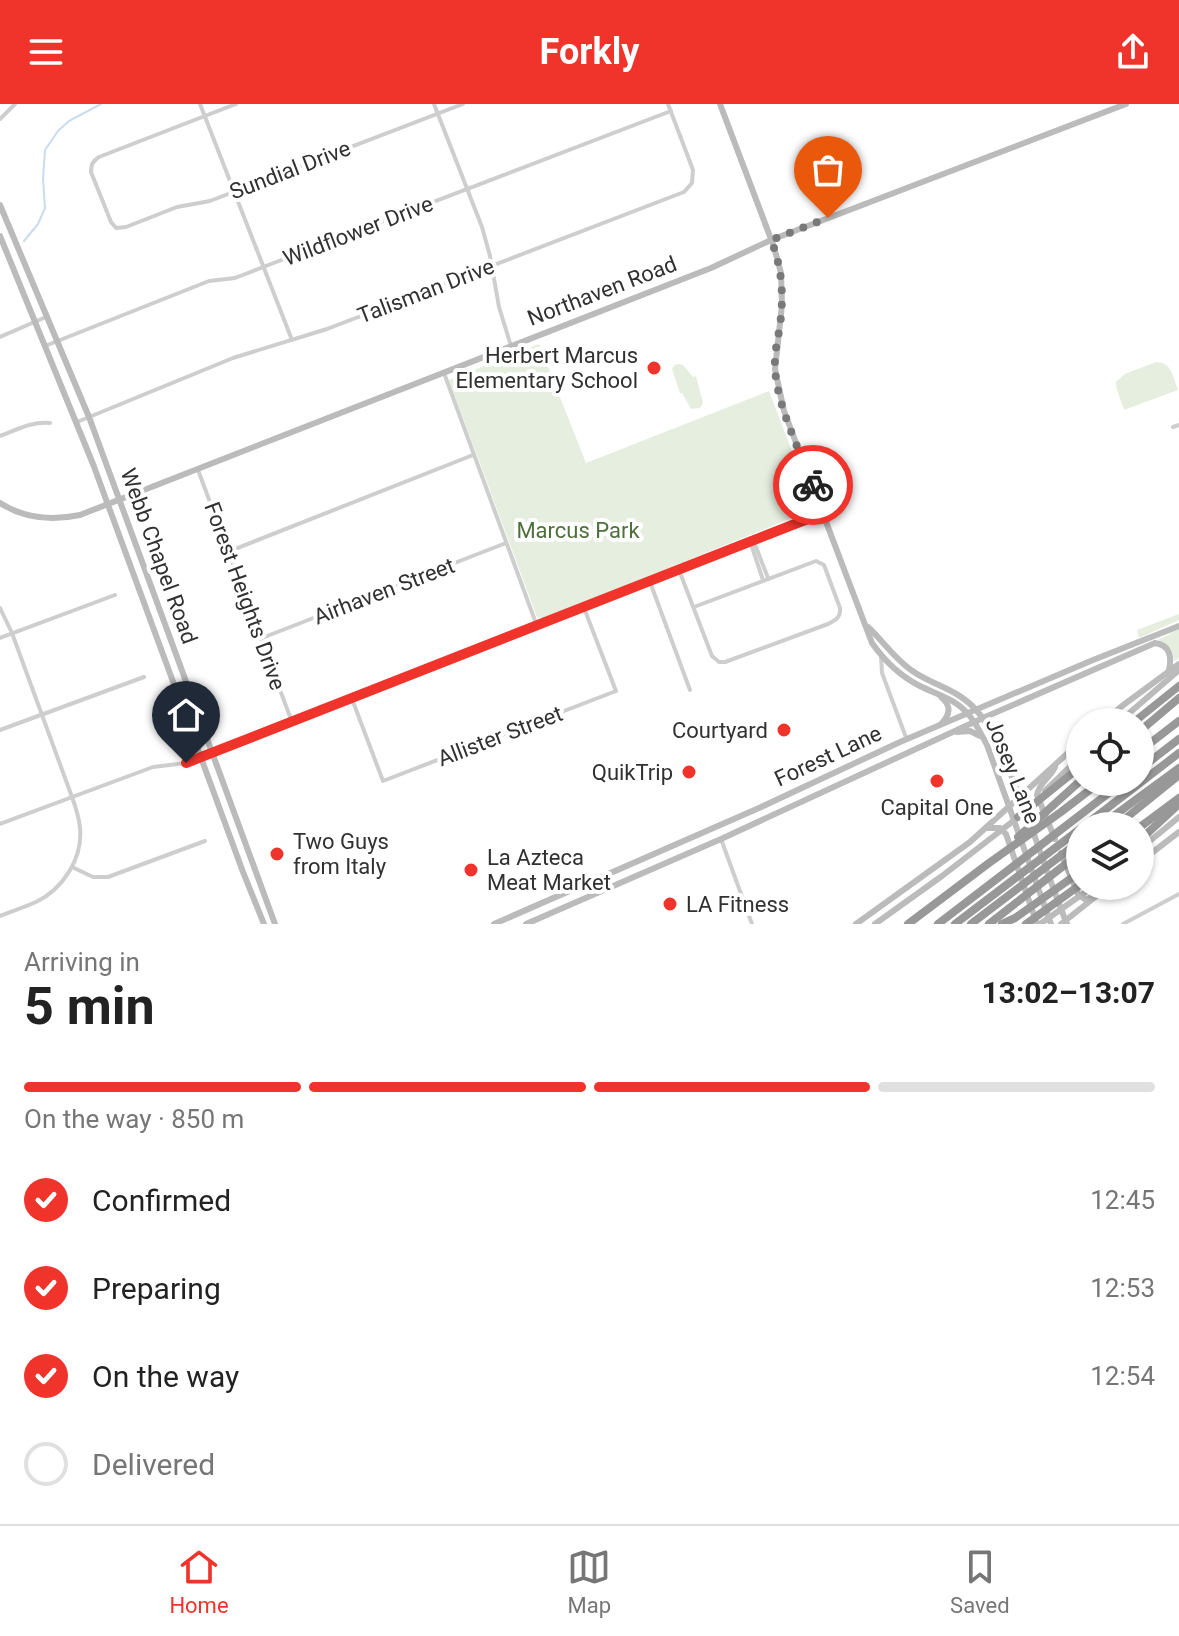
<!DOCTYPE html>
<html lang="en">
<head>
<meta charset="utf-8">
<style>
  body { margin:0; font-family:Roboto,sans-serif; background:#f6f6f6; color:#222; height:100vh; display:flex; flex-direction:column; font-size:30px; white-space:nowrap }
  * { box-sizing:border-box; margin:0 }
  p { font-size:26px; color:#767676 }
  .icon { flex:none; width:44px; height:44px; fill:none; stroke:currentColor; stroke-width:2; stroke-linecap:round; stroke-linejoin:round }
  .map { position:relative; height:820px; overflow:hidden }
  .side { display:flex; flex-direction:column; background:#fff; flex:1 }
  .side>* { flex:none }
  .tools { position:absolute; left:1066px; top:604px; display:grid; gap:16px }
  .tools a { display:grid; place-items:center; width:88px; height:88px; border-radius:50%; background:#fff; box-shadow:0 2px 6px #0004; font-size:40px }
  .pin { position:absolute; display:grid; place-items:center; width:68px; height:68px; color:#fff; margin:-82px -34px; border-radius:50% 50% 50% 0; rotate:-45deg; box-shadow:0 0 8px #0007 }
  .pin .icon { rotate:45deg }
  .courier { position:absolute; display:grid; place-items:center; width:80px; height:80px; margin:-40px; border:6px solid #f0332b; border-radius:50%; background:#fff; color:#222; box-shadow:0 2px 10px #0007 }
  .summary em { font-style:normal; font-weight:700 }
  .summary div { display:flex; flex-direction:column-reverse }
  .summary { display:flex; align-items:center; justify-content:space-between; height:136px; padding:0 24px }
  h1 { font-size:52px; font-weight:700; line-height:60px }
  .bar { display:grid; grid-template-columns:repeat(4,1fr); gap:12px 8px; align-content:center; height:96px; padding:0 24px }
  .bar i { height:10px; border-radius:6px; background:#e0e0e0 }
  .bar .current { background:#f0332b }
  .bar p { grid-column:span 4 }
  ol { padding:0 24px; list-style:none }
  li { display:flex; align-items:center; gap:24px; height:88px }
  li p { margin-inline-start:auto }
  li .icon { padding:8px; border-radius:50%; background:#f0332b; color:#fff; stroke-width:4 }
  li:last-child { color:#767676 }
  li i { width:44px; height:44px; border:4px solid #e0e0e0; border-radius:50% }
  header { display:flex; justify-content:space-between; align-items:center; height:104px; padding:0 24px; background:#f0332b; color:#fff; font-size:36px; font-weight:700 }
  .menu { display:flex; justify-content:space-around; align-items:center; height:112px; border-top:2px solid #e0e0e0; background:#fff; font-size:22px; color:#767676 }
  .menu a { display:grid; justify-items:center; gap:4px }
  .menu .current { color:#f0332b }
  .map>svg:first-child { display:block }
  .green { fill:#e5eedf }
  .lines { fill:none; stroke-linecap:round; stroke-linejoin:round }
  .stream { stroke:#cadcef; stroke-width:2 }
  .street { stroke:#cecece; stroke-width:4 }
  .secondary { stroke:#bbb; stroke-width:6 }
  .highway { stroke:#989898; stroke-width:8 }
  .done { stroke:#797979; stroke-width:8; stroke-dasharray:0 14.4 }
  .route { stroke:#f0332b; stroke-width:10 }
  .poi-dot { fill:#f0332b; stroke:#fff; stroke-width:3 }
  .labels { text-anchor:middle; dominant-baseline:central; stroke-width:8; stroke-linejoin:round; paint-order:stroke }
  .street-label { font-size:22px; fill:#313131; stroke:#fff }
  .poi-label { font-size:22px; fill:#313131; stroke:#fff; text-anchor:end }
  .park-label { font-size:22px; fill:#4e703b; stroke:#fff }
</style>
</head>
<body>
<header><svg class="icon" aria-label="menu" viewBox="0 0 24 24"><path d="M4 6h16M4 12h16M4 18h16"/></svg>Forkly<svg class="icon" aria-label="share" viewBox="0 0 24 24"><path d="M12 15V3M7 8l5-5 5 5M5 13v7h14v-7"/></svg></header>
<div class="map">
<svg width="1179" height="820" viewBox="0 0 1179 820">
  <rect width="100%" height="100%" fill="#fff"/>
  <g class="green">
    <path d="M539,240L586,359L769,287L814,405L543,515L537,513L449,276Z"/>
    <path d="M1156,258C1172,258 1173,273 1178,286L1124,306L1116,283V278L1125,270Z"/>
    <path d="M679,260L683,261L693,273L696,272L703,299L700,304L691,305L682,289H680L672,265L674,261Z"/>
    <path d="M1179,510V516L1139,534L1137,526Z"/>
    <path d="M1179,525V554L1174,557C1173,545 1168,541 1158,536Z"/>
  </g>
  <g class="lines">
    <path class="stream" d="M24,137L38,120L45,104L43,75L45,46L58,27L69,17L101,0"/>
    <g class="street">
      <path d="M200,0L292,236"/>
      <path d="M236,0L99,53C93,57 91,60 91,68L111,118L116,124L126,123L177,103L210,97L463,0"/>
      <path d="M434,0L482,123L490,152L499,203L511,242"/>
      <path d="M0,15L15,0"/>
      <path d="M0,233L46,213"/>
      <path d="M45,242L209,177L235,174L271,160L671,7"/>
      <path d="M444,269L537,522"/>
      <path d="M77,318L233,254L327,225L684,88L692,79L693,66L668,0"/>
      <path d="M1173,323L1179,321"/>
      <path d="M0,332C16,326 32,317 50,319"/>
      <path d="M198,366L292,618"/>
      <path d="M751,438L756,443L768,474"/>
      <path d="M751,440L763,476"/>
      <path d="M230,447L473,351"/>
      <path d="M679,466L712,552L719,558H725L828,520C836,516 841,513 840,504L824,461L816,457L694,503"/>
      <path d="M650,478L690,586"/>
      <path d="M0,504L12,529L72,693C76,704 79,714 80,724C83,754 63,785 36,798C25,803 12,807 0,812"/>
      <path d="M0,534L115,491"/>
      <path d="M262,534L506,439"/>
      <path d="M881,551L882,569L907,636"/>
      <path d="M352,595L383,677L616,587L584,504"/>
      <path d="M0,626L144,573"/>
      <path d="M0,720L153,663L186,659L201,654L823,409"/>
      <path d="M721,735L752,820"/>
      <path d="M72,763L93,773H108L205,737"/>
      <path d="M1123,820L1179,790"/>
    </g>
    <g class="secondary">
      <path d="M720,0L774,143L781,169L782,201L775,265L784,307L872,539C884,556 899,571 918,581C935,590 954,594 967,609C976,618 981,630 987,641L1051,820"/>
      <path d="M0,101L89,313L275,820"/>
      <path d="M0,132L93,360L243,768L264,820"/>
      <path d="M0,399C25,415 51,417 80,411L711,164L771,136L1126,0"/>
      <path d="M868,523C883,537 894,554 911,566C933,582 957,584 977,607C992,624 1001,646 1009,666C1031,716 1046,769 1067,820"/>
      <path d="M941,593C952,602 950,611 941,620"/>
      <path d="M1103,618L1122,602L1179,560"/>
      <path d="M1119,618L1179,566"/>
      <path d="M957,628L970,627L980,632"/>
      <path d="M1055,663C1050,674 1039,679 1037,691L1055,735"/>
      <path d="M1045,687L1080,653"/>
      <path d="M988,724H1000L1006,730L1037,820"/>
      <path d="M1140,745L1179,713"/>
      <path d="M1061,749L1078,790L1086,796L1100,788"/>
      <path d="M1140,758L1179,728"/>
      <path d="M494,820L759,704L900,638L1093,556L1179,522"/>
      <path d="M526,820L721,735L983,614L1155,539C1170,541 1172,553 1169,566"/>
      <path d="M856,820L970,738L1080,638"/>
      <path d="M875,820L942,772L1017,714"/>
      <path d="M1040,820L1094,782"/>
      <path d="M1061,820L1109,782"/>
    </g>
    <g class="highway">
      <path d="M1134,618L1179,582"/>
      <path d="M1140,627L1179,594"/>
      <path d="M1140,647L1179,617"/>
      <path d="M1140,665L1179,635"/>
      <path d="M1018,713L1080,663"/>
      <path d="M1084,722L1179,649"/>
      <path d="M1100,722L1179,664"/>
      <path d="M1116,722L1179,671"/>
      <path d="M1140,723L1179,694"/>
      <path d="M1018,733L1080,677"/>
      <path d="M1140,736L1179,700"/>
      <path d="M908,820L989,759L1061,708L1100,678"/>
      <path d="M938,820L1123,678"/>
      <path d="M955,820L1080,725"/>
      <path d="M971,820L1080,737"/>
      <path d="M989,820L1080,749"/>
      <path d="M1002,820L1015,814L1080,768"/>
      <path d="M1026,820L1080,781"/>
    </g>
  </g>
  <g class="lines">
    <path class="done" d="M813,381C799,345 777,302 775,264C774,249 778,235 780,221C784,191 782,163 771,136L828,114"/>
    <path class="route" d="M186,659L823,409L813,381"/>
  </g>
  <g class="poi-dot">
    <circle cx="654" cy="264" r="8"/>
    <circle cx="784" cy="626" r="8"/>
    <circle cx="689" cy="668" r="8"/>
    <circle cx="937" cy="677" r="8"/>
    <circle cx="277" cy="750" r="8"/>
    <circle cx="471" cy="766" r="8"/>
    <circle cx="670" cy="800" r="8"/>
  </g>
  <g class="labels">
    <g class="street-label">
      <text transform="translate(290 66) rotate(-21)">Sundial Drive</text>
      <text transform="translate(358 127) rotate(-21)">Wildflower Drive</text>
      <text transform="translate(426 187) rotate(-21)">Talisman Drive</text>
      <text transform="translate(602 187) rotate(-21)">Northaven Road</text>
      <text transform="translate(159 452) rotate(70)">Webb Chapel Road</text>
      <text transform="translate(384 487) rotate(-21)">Airhaven Street</text>
      <text transform="translate(245 492) rotate(70)">Forest Heights Drive</text>
      <text transform="translate(500 632) rotate(-21)">Allister Street</text>
      <text transform="translate(828 652) rotate(-25)">Forest Lane</text>
      <text transform="translate(1013 667) rotate(68)">Josey Lane</text>
    </g>
    <g class="poi-label">
      <text x="638" y="251">Herbert Marcus<tspan x="638" dy="25">Elementary School</tspan></text>
      <text x="768" y="626">Courtyard</text>
      <text x="673" y="668">QuikTrip</text>
      <text x="937" y="703" text-anchor="middle">Capital One</text>
      <text x="293" y="737" text-anchor="start">Two Guys<tspan x="293" dy="25">from Italy</tspan></text>
      <text x="487" y="753" text-anchor="start">La Azteca<tspan x="487" dy="25">Meat Market</tspan></text>
      <text x="686" y="800" text-anchor="start">LA Fitness</text>
    </g>
    <g class="park-label">
      <text x="578" y="426">Marcus Park</text>
    </g>
  </g>
</svg>
<div class="tools">
<a><svg class="icon" aria-label="locate" viewBox="0 0 24 24"><circle cx="12" cy="12" r="6"/><path d="M12 2v4M12 18v4M2 12h4M18 12h4"/></svg></a>
<a><svg class="icon" aria-label="layers" viewBox="0 0 24 24"><path d="M12 4l9 5-9 5-9-5zM3 14l9 5 9-5"/></svg></a>
</div>
<div class="pin" style="left:828px;top:114px;background:#ea580c"><svg class="icon" aria-label="bag" viewBox="0 0 24 24"><path d="M5 8h14l-1 12H6zM9 8a3 3 0 0 1 6 0"/></svg></div>
<div class="pin" style="left:186px;top:659px;background:#1f2937"><svg class="icon" aria-label="home" viewBox="0 0 24 24"><path d="M3 11l9-7 9 7M6 9v11h12V9"/></svg></div>
<div class="courier" style="left:813px;top:381px"><svg class="icon" aria-label="bike" viewBox="0 0 24 24"><circle cx="6" cy="16" r="4"/><circle cx="18" cy="16" r="4"/><path d="M6 16l4-8h5l3 8M10 8l3 8H6M13 5h3"/></svg></div>
</div>
<section class="side">
<div class="summary"><div><h1>5 min</h1><p>Arriving in</p></div><em>13:02–13:07</em></div>
<div class="bar"><i class="current"></i><i class="current"></i><i class="current"></i><i></i><p>On the way · 850 m</p></div>
<ol>
<li><svg class="icon" aria-label="check" viewBox="0 0 24 24"><path d="M5 12l5 5 9-10"/></svg>Confirmed<p>12:45</p></li>
<li><svg class="icon" aria-label="check" viewBox="0 0 24 24"><path d="M5 12l5 5 9-10"/></svg>Preparing<p>12:53</p></li>
<li><svg class="icon" aria-label="check" viewBox="0 0 24 24"><path d="M5 12l5 5 9-10"/></svg>On the way<p>12:54</p></li>
<li><i></i>Delivered</li>
</ol>
</section>
<nav class="menu">
<a class="current"><svg class="icon" aria-label="home" viewBox="0 0 24 24"><path d="M3 11l9-7 9 7M6 9v11h12V9"/></svg>Home</a>
<a><svg class="icon" aria-label="map" viewBox="0 0 24 24"><path d="M3 6l6-2 6 2 6-2v14l-6 2-6-2-6 2zM9 4v14M15 6v14"/></svg>Map</a>
<a><svg class="icon" aria-label="saved" viewBox="0 0 24 24"><path d="M7 4h10v16l-5-4-5 4z"/></svg>Saved</a>
</nav>
</body>
</html>
